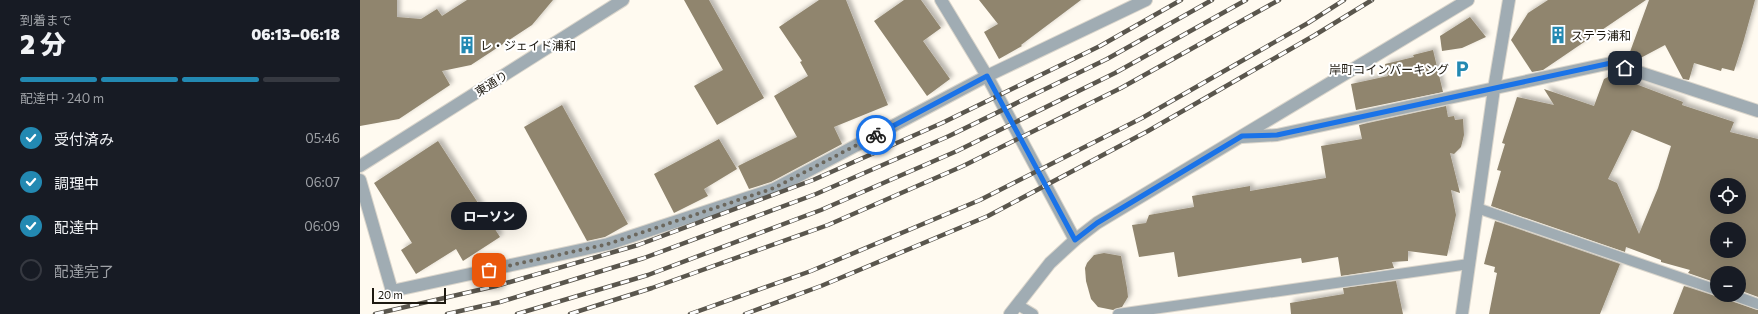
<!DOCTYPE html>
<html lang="ja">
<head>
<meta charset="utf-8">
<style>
  body { margin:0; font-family:Commissioner,"Noto Sans JP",sans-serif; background:#20242c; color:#f1f3f6; height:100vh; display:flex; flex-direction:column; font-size:15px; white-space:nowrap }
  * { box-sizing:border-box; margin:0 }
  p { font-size:13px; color:#9ea1a6 }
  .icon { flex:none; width:22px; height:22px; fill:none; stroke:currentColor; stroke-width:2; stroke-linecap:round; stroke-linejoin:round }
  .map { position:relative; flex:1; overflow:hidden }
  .panel { display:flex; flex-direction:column; background:#171b24; width:360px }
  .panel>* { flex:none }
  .fabs { position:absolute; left:1350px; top:178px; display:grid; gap:8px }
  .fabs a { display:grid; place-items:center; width:36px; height:36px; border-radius:50%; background:#171b24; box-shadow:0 4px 16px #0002; font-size:20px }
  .scale { position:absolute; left:12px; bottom:10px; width:74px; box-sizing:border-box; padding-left:4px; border:2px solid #1d1910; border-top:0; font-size:11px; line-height:14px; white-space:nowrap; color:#1d1910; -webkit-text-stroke:3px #fff; paint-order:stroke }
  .pin { position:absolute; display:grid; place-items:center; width:34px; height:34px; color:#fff; margin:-17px; border-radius:8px; box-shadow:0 2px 6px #0006 }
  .courier { position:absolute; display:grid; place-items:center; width:40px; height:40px; margin:-20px; border:3px solid #1a73e8; border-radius:50%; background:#fff; color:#222; box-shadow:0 1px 5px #0007 }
  .bubble { position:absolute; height:28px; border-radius:14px; background:#171b24; box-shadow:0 4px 16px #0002; font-size:13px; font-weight:800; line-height:28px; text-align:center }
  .head em { font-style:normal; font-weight:800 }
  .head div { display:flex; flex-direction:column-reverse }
  .head { display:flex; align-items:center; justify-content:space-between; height:68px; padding:0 20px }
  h1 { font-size:26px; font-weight:800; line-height:30px }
  .bar { display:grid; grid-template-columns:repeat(4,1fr); gap:6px 4px; align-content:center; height:48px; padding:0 20px }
  .bar i { height:5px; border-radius:3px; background:#363941 }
  .bar .selected { background:#2389b2 }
  .bar p { grid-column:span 4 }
  ol { padding:0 20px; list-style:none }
  li { display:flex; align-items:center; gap:12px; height:44px }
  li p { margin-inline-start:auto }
  li .icon { padding:4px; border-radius:50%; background:#2389b2; color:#fff; stroke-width:4 }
  li:last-child { color:#9ea1a6 }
  li i { width:22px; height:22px; border:2px solid #363941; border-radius:50% }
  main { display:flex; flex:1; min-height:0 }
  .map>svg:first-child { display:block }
  .building { fill:#90856e; fill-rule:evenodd; filter:url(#shadow) }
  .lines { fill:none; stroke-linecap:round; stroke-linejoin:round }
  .service-casing { stroke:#dbd6cc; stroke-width:12 }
  .minor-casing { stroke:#dbd6cc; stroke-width:14 }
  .tertiary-casing { stroke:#dbd6cc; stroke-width:14 }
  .service { stroke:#a0acb3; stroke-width:10 }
  .minor { stroke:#a0acb3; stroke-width:12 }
  .tertiary { stroke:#a0acb3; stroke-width:12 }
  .rail-casing { stroke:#5a564d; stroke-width:4.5 }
  .rail { stroke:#fff; stroke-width:3; stroke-dasharray:9; stroke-linecap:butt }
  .done { stroke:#6c685e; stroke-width:4; stroke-dasharray:0 7.2 }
  .route { stroke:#1a73e8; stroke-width:5 }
  .labels { text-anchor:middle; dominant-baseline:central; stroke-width:4; stroke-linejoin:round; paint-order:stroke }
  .poi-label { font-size:12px; fill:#1d1910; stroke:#fff; text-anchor:start }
  .street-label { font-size:12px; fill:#1d1910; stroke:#fff }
</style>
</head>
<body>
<main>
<section class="panel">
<div class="head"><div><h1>2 分</h1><p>到着まで</p></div><em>06:13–06:18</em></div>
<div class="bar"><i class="selected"></i><i class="selected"></i><i class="selected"></i><i></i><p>配達中 · 240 m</p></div>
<ol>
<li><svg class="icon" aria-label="check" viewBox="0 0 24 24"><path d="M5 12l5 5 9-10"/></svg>受付済み<p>05:46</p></li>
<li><svg class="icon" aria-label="check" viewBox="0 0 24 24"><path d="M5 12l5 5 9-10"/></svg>調理中<p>06:07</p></li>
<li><svg class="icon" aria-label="check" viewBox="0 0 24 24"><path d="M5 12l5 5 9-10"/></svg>配達中<p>06:09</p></li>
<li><i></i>配達完了</li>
</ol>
</section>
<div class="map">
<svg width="1398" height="314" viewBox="0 0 1398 314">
  <defs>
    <filter id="shadow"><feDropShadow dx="3.5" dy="-3.5" stdDeviation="2" flood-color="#0004"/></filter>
  </defs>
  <rect width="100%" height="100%" fill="#fffaf0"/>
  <g class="building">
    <path d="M0,0H37V17L61,19L77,9L82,16L107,0H193L172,25L111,65L82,71L90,85L39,119L0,126Z"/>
    <path d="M324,0H349L404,98L357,125L334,86L363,70Z"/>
    <path d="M459,0H486L528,105L474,127L482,144L411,182L389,189L378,166L437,137L414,96L448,76L440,62L442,61L419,27Z"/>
    <path d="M544,0H561L581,28L563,41L590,79L567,96L514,21Z"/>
    <path d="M619,0H721L661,45L662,46L639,59L624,32L638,24Z"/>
    <path d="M1188,0H1286L1183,70L1172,72L1151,40L1168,13Z"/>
    <path d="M1289,0H1395L1383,43L1374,71L1362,68L1361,71L1334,63L1329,80L1323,79L1305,45L1273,62L1267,60Z"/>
    <path d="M1110,17L1126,37L1102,48L1082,51L1080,36Z"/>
    <path d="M1073,50L1083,92L996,110L991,84L1028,76L1025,64L1054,57L1053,55Z"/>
    <path d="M1252,75L1323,102L1322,105L1374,122L1370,132L1398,139V297L1379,290V273H1357V283L1328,273L1330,270L1301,262V260L1266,247L1265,252L1131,206L1141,171L1137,170L1145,144L1142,143L1157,97L1194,105L1184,89L1234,106L1244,79ZM1272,130L1311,146L1298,188L1279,234L1257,183L1248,179ZM1357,185H1379V207H1357ZM1357,229H1379V251H1357Z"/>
    <path d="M202,105L268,224L245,237L227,241L164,127Z"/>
    <path d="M1086,106L1088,117L1094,116L1095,120L1103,119L1104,135L1101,147L1094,154L1090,153L1100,193L1091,190L1096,215L1087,256L1048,251V261L1032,262L1034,268L981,276L978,257L942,263L941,258L818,277L814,252L779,257L772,225L786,223L789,215L834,207L832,196L890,186V191L966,178L961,146L1002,139L999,125Z"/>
    <path d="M359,139L377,169L344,189L348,196L314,213L294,174Z"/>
    <path d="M78,141L140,237L103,261L96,249L56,274L41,250L52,243L14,183Z"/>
    <path d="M1135,221L1260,264L1240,314H1129L1137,273L1134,272L1135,267L1124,264Z"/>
    <path d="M744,253L761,256L767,288L768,297L762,307L753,310L738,307L731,299L726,281L725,268L727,263L734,255Z"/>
    <path d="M1036,281L1043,314H931L930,303L984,294L983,288Z"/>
    <path d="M1324,286L1355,296L1367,295L1371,301L1398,310V314H1313Z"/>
  </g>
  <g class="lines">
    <g class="service-casing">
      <g id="service">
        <path d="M1117,208L1357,290"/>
        <path d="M1373,295L1398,304"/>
        <path d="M658,305L673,314"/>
        <path d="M758,314L1109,264"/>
      </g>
    </g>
    <g class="minor-casing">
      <g id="minor">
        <path d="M581,0L627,76L715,240"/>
        <path d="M882,137L917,135L1251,63L1398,111"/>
        <path d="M0,180L32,291L248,244L414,189L627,76L786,0"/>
      </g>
    </g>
    <g class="tertiary-casing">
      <g id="tertiary">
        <path d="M0,166L263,0"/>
        <path d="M650,314L690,263L715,240L737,223L1108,0"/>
        <path d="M1102,314L1134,89L1149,0"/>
      </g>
    </g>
    <use href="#service" class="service"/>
    <use href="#minor" class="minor"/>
    <use href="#tertiary" class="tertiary"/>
    <g class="rail-casing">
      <g id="rail">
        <path d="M15,314L136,286L278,245L453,180L582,123L740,46L821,0"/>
        <path d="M87,314L140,302L284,258L456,194L589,136L747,59L852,0"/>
        <path d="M157,314L288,275L461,210L597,151L755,73L886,0"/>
        <path d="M210,314L292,288L468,225L603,166L761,88L919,0"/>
        <path d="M330,314L451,271L620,200L782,118L948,23L984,0"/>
        <path d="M385,314L461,286L628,216L788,131L955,35L1012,0"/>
      </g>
    </g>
    <use href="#rail" class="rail"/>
  </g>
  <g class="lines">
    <path class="done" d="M129,270L248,244L414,188L516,135"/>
    <path class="route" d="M516,135L627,76L715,240L737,223L882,136L917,135L1251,63L1265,68"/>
  </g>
  <defs>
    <g id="building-bare" transform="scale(1.38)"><path d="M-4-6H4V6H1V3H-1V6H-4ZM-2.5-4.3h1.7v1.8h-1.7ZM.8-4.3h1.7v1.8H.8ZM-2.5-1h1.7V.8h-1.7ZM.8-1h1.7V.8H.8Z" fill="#2389b2" stroke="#fff" stroke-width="2.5" paint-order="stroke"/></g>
    <g id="parking-bare" transform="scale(1.38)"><path d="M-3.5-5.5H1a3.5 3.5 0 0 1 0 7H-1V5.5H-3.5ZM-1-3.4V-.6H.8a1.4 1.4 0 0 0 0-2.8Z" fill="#2389b2" stroke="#fff" stroke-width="2.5" paint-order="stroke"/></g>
  </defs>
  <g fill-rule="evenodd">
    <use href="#building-bare" x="1198" y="35"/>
    <use href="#building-bare" x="107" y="45"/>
    <use href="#parking-bare" x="1102" y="69"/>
  </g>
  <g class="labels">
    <g class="poi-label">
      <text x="1211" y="35">ステラ浦和</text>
      <text x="120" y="45">レ・ジェイド浦和</text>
      <text x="1089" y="69" text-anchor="end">岸町コインパーキング</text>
    </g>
    <g class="street-label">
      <text transform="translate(131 83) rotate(-32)">東通り</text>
    </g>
  </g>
</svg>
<div class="fabs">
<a><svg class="icon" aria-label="locate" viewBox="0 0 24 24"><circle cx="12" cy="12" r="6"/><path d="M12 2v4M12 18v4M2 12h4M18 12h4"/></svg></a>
<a>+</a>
<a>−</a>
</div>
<div class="scale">20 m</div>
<div class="pin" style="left:129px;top:270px;background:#ea580c"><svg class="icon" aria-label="bag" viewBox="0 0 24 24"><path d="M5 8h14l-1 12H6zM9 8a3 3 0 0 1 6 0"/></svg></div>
<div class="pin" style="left:1265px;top:68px;background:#1f2937"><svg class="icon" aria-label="home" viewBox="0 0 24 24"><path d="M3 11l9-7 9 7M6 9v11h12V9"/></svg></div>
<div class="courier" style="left:516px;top:135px"><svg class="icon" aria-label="bike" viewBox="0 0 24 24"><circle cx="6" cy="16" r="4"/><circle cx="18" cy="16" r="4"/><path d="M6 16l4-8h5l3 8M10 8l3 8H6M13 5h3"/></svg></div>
<div class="bubble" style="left:91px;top:202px;width:76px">ローソン</div>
</div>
</main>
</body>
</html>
